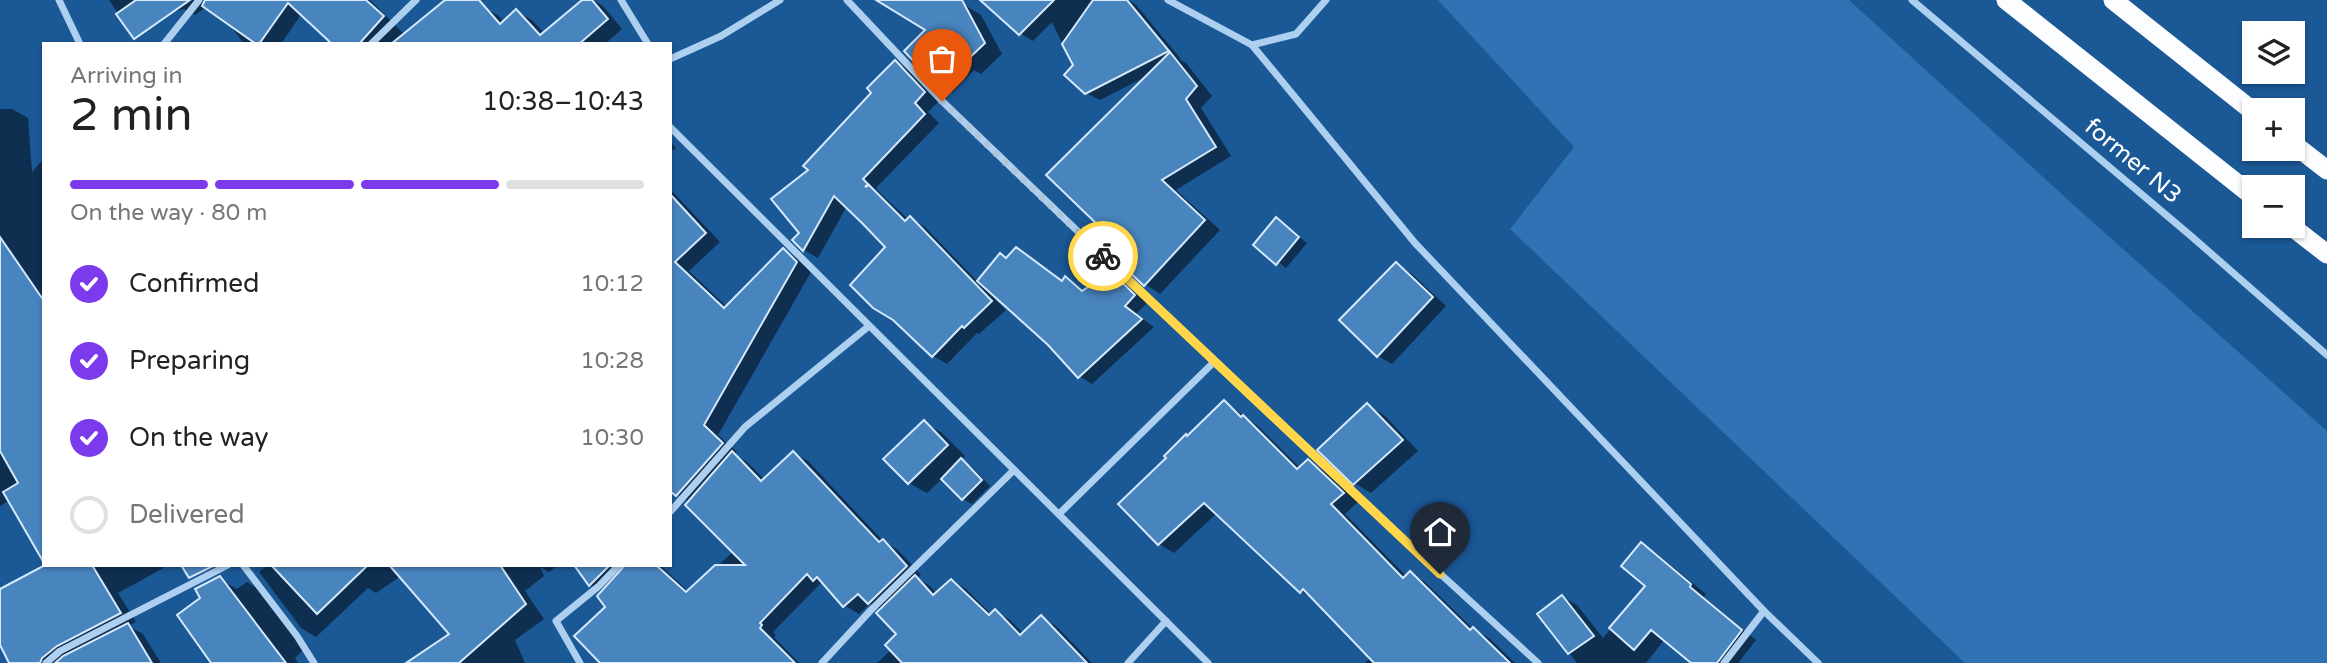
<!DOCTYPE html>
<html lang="en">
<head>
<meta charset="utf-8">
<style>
  body { margin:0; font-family:"Varela Round",sans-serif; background:#f6f6f6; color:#222; height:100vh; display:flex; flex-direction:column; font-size:26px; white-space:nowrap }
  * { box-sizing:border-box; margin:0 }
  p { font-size:23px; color:#767676 }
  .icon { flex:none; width:38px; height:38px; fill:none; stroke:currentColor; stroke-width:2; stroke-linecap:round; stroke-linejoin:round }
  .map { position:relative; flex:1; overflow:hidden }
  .drawer { position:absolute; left:42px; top:42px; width:630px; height:525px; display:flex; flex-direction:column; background:#fff; border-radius:0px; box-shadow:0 2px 5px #0004 }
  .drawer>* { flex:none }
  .tools { position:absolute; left:2242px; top:21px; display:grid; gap:14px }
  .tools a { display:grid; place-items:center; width:63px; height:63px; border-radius:0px; background:#fff; box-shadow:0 2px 5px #0004; font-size:35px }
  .pin { position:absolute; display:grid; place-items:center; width:60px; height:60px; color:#fff; margin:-72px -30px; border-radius:50% 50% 50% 0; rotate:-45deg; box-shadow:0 0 7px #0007 }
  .pin .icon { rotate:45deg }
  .courier { position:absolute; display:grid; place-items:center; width:70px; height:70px; margin:-35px; border:5px solid #ffd54a; border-radius:50%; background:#fff; color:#222; box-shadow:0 2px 9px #0007 }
  .headline em { font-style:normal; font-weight:600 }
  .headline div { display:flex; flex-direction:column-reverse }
  .headline { display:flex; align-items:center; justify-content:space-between; height:119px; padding:0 28px }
  h1 { font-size:46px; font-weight:600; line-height:52px }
  .bar { display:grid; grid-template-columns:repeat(4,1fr); gap:10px 7px; align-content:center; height:84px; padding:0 28px }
  .bar i { height:9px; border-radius:5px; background:#e0e0e0 }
  .bar .current { background:#7c3aed }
  .bar p { grid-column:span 4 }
  ol { padding:0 28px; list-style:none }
  li { display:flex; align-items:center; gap:21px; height:77px }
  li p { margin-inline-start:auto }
  li .icon { padding:7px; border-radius:50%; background:#7c3aed; color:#fff; stroke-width:4 }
  li:last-child { color:#767676 }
  li i { width:38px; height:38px; border:4px solid #e0e0e0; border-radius:50% }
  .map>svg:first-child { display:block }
  .green { fill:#2f73b4 }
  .shadow { fill:#0007 }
  .building { fill:#4884be; stroke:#d5e9fb; stroke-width:2 }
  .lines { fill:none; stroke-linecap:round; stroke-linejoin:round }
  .minor { stroke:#aed0f0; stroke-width:7 }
  .trunk { stroke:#fbfdff; stroke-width:19 }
  .done { stroke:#afc5da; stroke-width:7; stroke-dasharray:0 12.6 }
  .route { stroke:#ffd54a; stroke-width:9 }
  .labels { text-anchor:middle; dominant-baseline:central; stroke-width:5; stroke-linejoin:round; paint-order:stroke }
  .street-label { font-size:24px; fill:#fff; stroke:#1b5896 }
</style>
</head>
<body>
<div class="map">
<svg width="2327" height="663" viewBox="0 0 2327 663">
  <rect width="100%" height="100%" fill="#1b5896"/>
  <path class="green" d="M1438,0H1849L2077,208L2327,431V663H1965L1510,229L1574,147Z"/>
  <g class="shadow">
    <path d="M109,0H216L195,15L184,9L132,20L117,12Z"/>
    <path d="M246,0H370L405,35L467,44H335L302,13L281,44H244L227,21Z"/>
    <path d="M584,0H593L603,6L622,29L605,44H475L483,7L499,16L504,22L516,11L532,20L545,34Z"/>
    <path d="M982,0H1129L1137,6L1180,58L1179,59L1186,63L1212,96L1201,108L1231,156L1176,190L1220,230L1160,294L1145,284L1134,257L1147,76L1100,100L1086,93L1052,22L1033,41L1020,33Z"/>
    <path d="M963,4L981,15L1002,54L981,74L974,70L953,92L935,82Z"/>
    <path d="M895,62L910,70L939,101L928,112L939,123L876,188L881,194L909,220L910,218L925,227L978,282L1008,260L1063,282L1066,278L1085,291L1111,273L1123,281L1147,303L1136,314L1154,327L1092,384L1079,376L1049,344L997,297L995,299L1006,310L979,334L977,333L947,364L933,356L887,247L847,206L818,258L804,250L794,240L801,233L810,170L874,93Z"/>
    <path d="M0,109H12L28,118L32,172L44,158V559L10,500L0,506Z"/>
    <path d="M670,142L676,148L670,152Z"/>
    <path d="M670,189L720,242L689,271L727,307L784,251L798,259L811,272L718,435L737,452L734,455L747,462L765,480L793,453L808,461L883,541L898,550L921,575L917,578L930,586L937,594L952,581L966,589L992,615L995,611L1010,620L1024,634L1041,617L1056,626L1092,663H877L901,641L898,634L882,610L870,604L859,614L844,605L828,587L821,583L773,632L776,635L774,637L799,663H632L607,607L603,592L591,585L576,565H660L689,592L734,551L689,502L670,489Z"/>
    <path d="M1276,219L1307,243L1286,268L1255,244Z"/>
    <path d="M1396,264L1411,273L1446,306L1392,364L1378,356Z"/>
    <path d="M1225,402L1258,426L1300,468L1308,461L1323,470L1358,502L1345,514L1407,577L1410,573L1425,582L1473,629L1489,638L1515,663H1365L1371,657L1316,600L1301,591L1217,513L1174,553L1159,544L1121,504Z"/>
    <path d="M1368,406L1384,415L1418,451L1371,493L1354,483Z"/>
    <path d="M924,422L942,433L965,456L961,460L971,466L990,486L972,504L963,499L943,478L927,493L909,483Z"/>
    <path d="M1641,544L1656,553L1706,594L1704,597L1756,640L1739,662L1741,663H1694L1665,639L1646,663H1577L1540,614L1562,597L1577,605L1603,638L1647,586Z"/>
    <path d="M47,565H169L118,593L136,622L128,626L143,634L161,663H11L0,635V590Z"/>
    <path d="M268,565H558L549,572L540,567L544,576L525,591L544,619L515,640L525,663H434L452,634L401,576L376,593L368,588L316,637L301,628L259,572Z"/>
    <path d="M247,582L262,591L305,648L295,658L298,663H213L179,616L226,583L237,589Z"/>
  </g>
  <g class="building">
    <path d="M136,0H190L134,39L116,14Z"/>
    <path d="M205,0H366L384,16L359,44H332L288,3L259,44H256L202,6Z"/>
    <path d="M445,0H479L500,24L516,9L540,35L582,0H592L608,19L579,44H391Z"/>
    <path d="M876,0H962L985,43L962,65L957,59L934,83L904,51L925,30Z"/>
    <path d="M980,0H1054L1019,35Z"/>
    <path d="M1093,0H1127L1169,51L1085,94L1064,75L1073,65L1062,44Z"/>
    <path d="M1170,52L1197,86L1186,99L1216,147L1162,180L1205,220L1144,286L1121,264L1131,257L1046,175Z"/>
    <path d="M895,60L925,92L915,103L925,114L863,179L868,184L865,187L869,185L905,221L910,216L992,301L964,328L962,326L932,357L893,320L873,308L850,285L885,247L862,223L834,196L803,251L792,240L799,233L771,199L808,170L803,166L871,93L867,88Z"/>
    <path d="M670,194L706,233L675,262L724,308L783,248L797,262L704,425L723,443L676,496L670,491Z"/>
    <path d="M1276,217L1299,237L1276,265L1253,245Z"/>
    <path d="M0,237L44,301V563L3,492L18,483L0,451Z"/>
    <path d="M1016,247L1062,281L1065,276L1082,291L1111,271L1135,295L1125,306L1142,319L1078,378L1048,345L977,281L1000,253L1006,258Z"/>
    <path d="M1396,262L1433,297L1377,357L1339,320Z"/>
    <path d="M1224,400L1241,417L1243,415L1297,469L1308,459L1344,493L1331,504L1403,578L1410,571L1470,630L1473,627L1510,663H1374L1303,589L1300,593L1204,503L1158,545L1118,504L1166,458L1164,456L1186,434L1187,436Z"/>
    <path d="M1367,403L1403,440L1353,485L1317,450Z"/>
    <path d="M924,420L948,445L908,484L883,459Z"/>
    <path d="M732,451L761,481L793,451L879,542L883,539L907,566L868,604L858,594L843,607L817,577L813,581L807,574L760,623L762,625L760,628L795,663H600L574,636L605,607L597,596L625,565H656L686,592L715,565H745L685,505Z"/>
    <path d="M961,458L982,480L962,500L941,479Z"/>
    <path d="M1641,542L1691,584L1690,587L1742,630L1717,663H1691L1651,630L1634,650L1609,628L1645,586L1621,566Z"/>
    <path d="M45,565H92L121,613L57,646L42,658L40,663H9L0,645V589Z"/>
    <path d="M181,565H212L213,566L189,578Z"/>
    <path d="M271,565H368L317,614Z"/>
    <path d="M389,565H500L526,604L459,663H406L449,634Z"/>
    <path d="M574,565H610L589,586Z"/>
    <path d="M915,575L933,595L951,579L989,615L995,609L1020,635L1041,615L1087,663H902L885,645L896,634L876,613Z"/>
    <path d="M220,576L286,663H211L177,615L200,598L195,589Z"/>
    <path d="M1562,595L1594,636L1568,654L1537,614Z"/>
    <path d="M128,623L152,663H55L63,656Z"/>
  </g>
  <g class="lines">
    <g class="minor">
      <path d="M59,0L80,44"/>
      <path d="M621,0L648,44"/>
      <path d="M847,0L942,101L1214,362L1401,538L1538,663"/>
      <path d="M1168,0L1252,45L1415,243L1764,611L1818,663"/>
      <path d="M1912,0L2191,236L2327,355"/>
      <path d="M164,44L199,0"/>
      <path d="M371,44L416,0"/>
      <path d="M1252,45L1296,34L1326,0"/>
      <path d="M670,59L721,36L780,0"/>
      <path d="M670,127L1208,663"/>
      <path d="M670,512L745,427L869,326"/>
      <path d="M1059,514L1214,362"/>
      <path d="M243,565L297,636L314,663"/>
      <path d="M46,663L60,651L228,565"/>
      <path d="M580,663L556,621L599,586L619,565"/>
      <path d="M822,663L871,610L1014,470"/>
      <path d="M1128,663L1166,621"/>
      <path d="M1724,663L1764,611"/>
    </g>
    <g class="trunk">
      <path d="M2006,0L2254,197"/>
      <path d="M2113,0L2254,112"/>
      <path d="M2292,143L2327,170"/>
      <path d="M2291,226L2327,254"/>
    </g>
  </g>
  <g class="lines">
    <path class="done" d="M942,101L1103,256"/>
    <path class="route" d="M1103,256L1440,574"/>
  </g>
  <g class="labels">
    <g class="street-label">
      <text transform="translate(2133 161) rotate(40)">former N3</text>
    </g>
  </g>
</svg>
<div class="tools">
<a><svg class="icon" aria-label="layers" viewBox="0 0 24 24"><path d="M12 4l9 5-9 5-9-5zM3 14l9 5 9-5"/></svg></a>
<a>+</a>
<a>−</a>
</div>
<div class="pin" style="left:942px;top:101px;background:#ea580c"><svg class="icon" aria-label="bag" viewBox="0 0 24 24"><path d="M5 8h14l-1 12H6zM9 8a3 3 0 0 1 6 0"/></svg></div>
<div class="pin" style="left:1440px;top:574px;background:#1f2937"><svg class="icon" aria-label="home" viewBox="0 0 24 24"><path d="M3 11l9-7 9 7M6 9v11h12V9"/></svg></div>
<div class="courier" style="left:1103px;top:256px"><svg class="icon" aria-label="bike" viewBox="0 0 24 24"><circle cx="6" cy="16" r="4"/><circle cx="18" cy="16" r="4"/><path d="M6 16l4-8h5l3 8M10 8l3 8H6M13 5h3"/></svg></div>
<section class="drawer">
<div class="headline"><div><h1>2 min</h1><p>Arriving in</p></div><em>10:38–10:43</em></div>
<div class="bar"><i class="current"></i><i class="current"></i><i class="current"></i><i></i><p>On the way · 80 m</p></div>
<ol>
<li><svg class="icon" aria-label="check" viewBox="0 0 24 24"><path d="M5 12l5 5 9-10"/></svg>Confirmed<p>10:12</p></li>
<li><svg class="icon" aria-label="check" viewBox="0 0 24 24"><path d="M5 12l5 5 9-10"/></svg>Preparing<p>10:28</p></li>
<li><svg class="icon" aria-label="check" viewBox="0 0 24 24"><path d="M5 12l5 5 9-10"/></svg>On the way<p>10:30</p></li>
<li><i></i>Delivered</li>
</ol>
</section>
</div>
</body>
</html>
